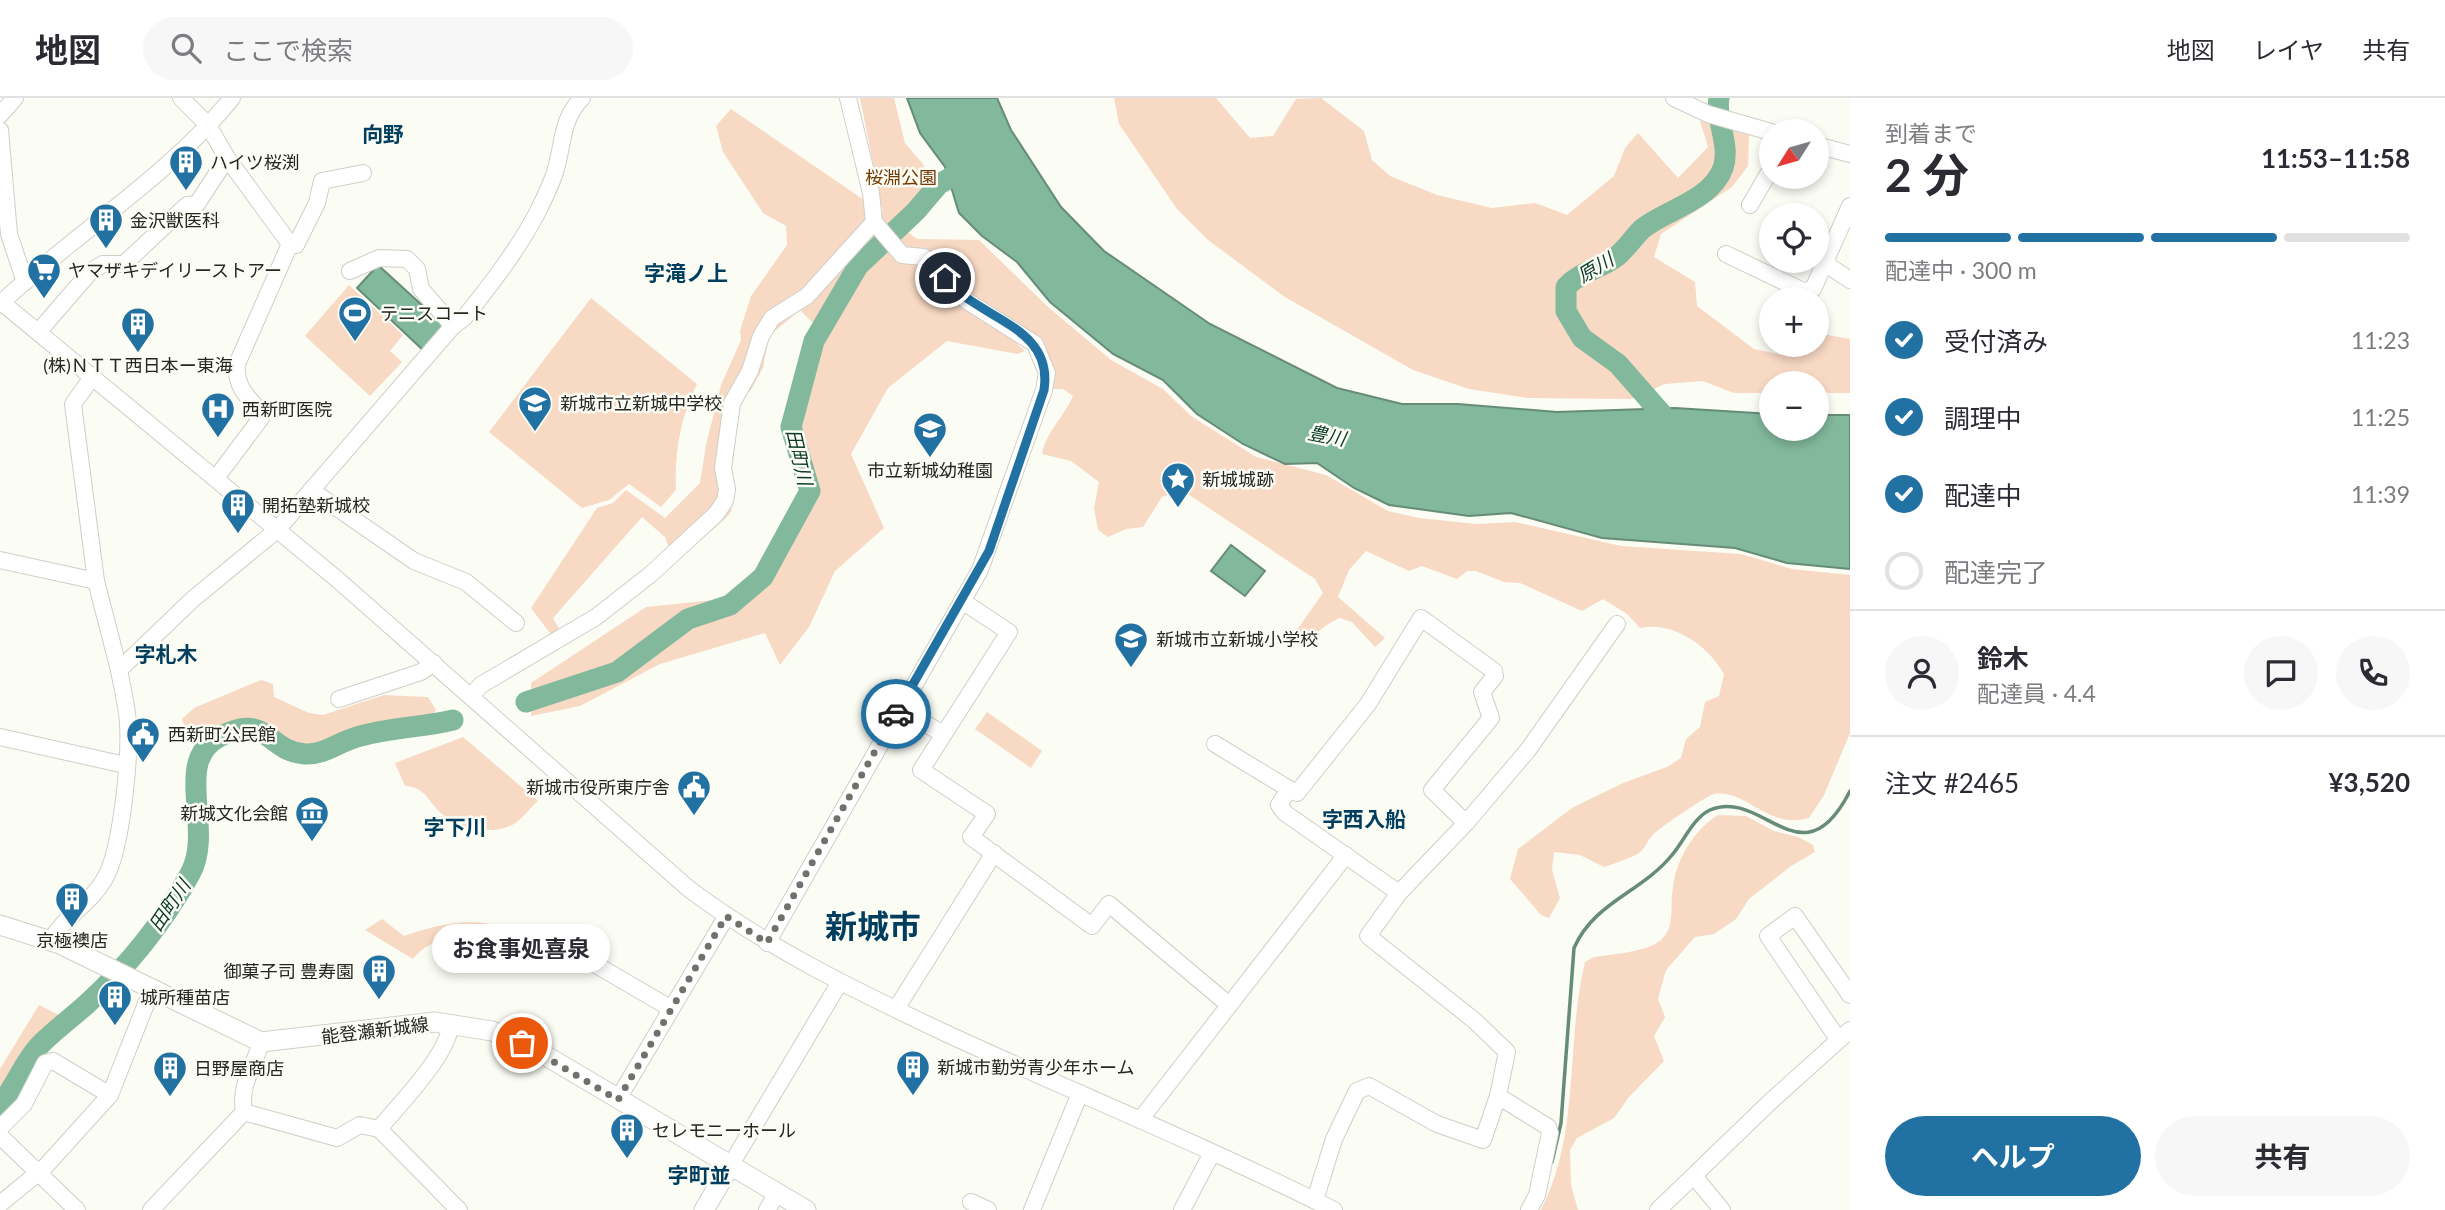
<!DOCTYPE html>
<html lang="ja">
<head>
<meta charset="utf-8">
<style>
  body { margin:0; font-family:Lato,"Noto Sans JP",sans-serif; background:#f7f7f7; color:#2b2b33; height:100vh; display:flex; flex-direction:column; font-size:26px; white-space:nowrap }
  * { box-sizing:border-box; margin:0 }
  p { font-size:23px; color:#7c7c81 }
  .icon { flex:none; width:38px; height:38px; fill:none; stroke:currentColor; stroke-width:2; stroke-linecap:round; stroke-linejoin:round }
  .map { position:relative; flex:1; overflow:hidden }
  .sheet { display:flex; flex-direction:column; background:#fff; width:595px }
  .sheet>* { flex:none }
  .needle { width:46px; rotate:233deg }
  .controls { position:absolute; left:1759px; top:21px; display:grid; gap:14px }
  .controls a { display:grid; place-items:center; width:70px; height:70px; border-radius:50%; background:#fff; box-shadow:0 4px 10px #0003; font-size:35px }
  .pin { position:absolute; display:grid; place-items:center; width:60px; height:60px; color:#fff; margin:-30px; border:4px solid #fff; border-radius:50%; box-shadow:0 2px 7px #0007 }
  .courier { position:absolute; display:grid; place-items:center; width:70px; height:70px; margin:-35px; border:5px solid #2271a3; border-radius:50%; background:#fff; color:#222; box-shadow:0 2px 9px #0007 }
  .bubble { position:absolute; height:49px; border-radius:24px; background:#fff; box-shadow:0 4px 10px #0003; font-size:23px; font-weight:700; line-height:49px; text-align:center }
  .headline em { font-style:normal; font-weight:700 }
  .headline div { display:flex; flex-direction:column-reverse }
  .headline { display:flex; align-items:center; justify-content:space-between; height:119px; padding:0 35px }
  h1 { font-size:46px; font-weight:700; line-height:52px }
  .bar { display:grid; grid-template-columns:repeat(4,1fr); gap:10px 7px; align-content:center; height:84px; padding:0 35px }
  .bar i { height:9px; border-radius:5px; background:#e1e1e2 }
  .bar .current { background:#2271a3 }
  .bar p { grid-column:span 4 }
  .line { display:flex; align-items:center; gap:18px; padding:0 35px; border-top:2px solid #e1e1e2 }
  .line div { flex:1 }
  .round { display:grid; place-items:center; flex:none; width:74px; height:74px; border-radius:37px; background:#f7f7f7 }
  ol { padding:0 35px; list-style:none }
  li { display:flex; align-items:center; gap:21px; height:77px }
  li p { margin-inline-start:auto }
  li .icon { padding:7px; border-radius:50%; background:#2271a3; color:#fff; stroke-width:4 }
  li:last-child { color:#7c7c81 }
  li i { width:38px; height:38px; border:4px solid #e1e1e2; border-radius:50% }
  .primary-button { display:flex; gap:14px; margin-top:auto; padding:14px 35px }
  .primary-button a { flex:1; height:80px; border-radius:42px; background:#2271a3; color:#fff; font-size:28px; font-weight:700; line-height:80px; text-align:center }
  .primary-button a+a { background:#f7f7f7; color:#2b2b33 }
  header { display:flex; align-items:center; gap:42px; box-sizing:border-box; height:98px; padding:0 35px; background:#fff; border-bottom:2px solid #e1e1e2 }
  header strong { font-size:33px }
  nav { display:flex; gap:38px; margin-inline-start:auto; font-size:24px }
  .search { width:490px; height:63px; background:#f7f7f7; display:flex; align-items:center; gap:18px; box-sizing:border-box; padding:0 24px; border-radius:38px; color:#7c7c81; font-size:26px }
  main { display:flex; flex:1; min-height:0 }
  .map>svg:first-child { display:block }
  .green { fill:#f8d9c4 }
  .water { fill:#82b89c; stroke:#668c78; stroke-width:2 }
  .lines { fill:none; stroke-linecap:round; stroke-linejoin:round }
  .stream { stroke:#668c78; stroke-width:3.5 }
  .river { stroke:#82b89c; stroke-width:21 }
  .minor-casing { stroke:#cfcfc8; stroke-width:18 }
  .major-casing { stroke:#cfcfc8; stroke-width:21 }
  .minor { stroke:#fff; stroke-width:16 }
  .major { stroke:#fff; stroke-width:19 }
  .done { stroke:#71716c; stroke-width:7; stroke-dasharray:0 12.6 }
  .route { stroke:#2271a3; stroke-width:9 }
  .labels { text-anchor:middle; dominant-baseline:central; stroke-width:5; stroke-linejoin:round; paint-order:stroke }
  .poi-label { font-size:18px; fill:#262623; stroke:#fbfcf4; text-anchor:start }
  .park-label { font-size:18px; fill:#723902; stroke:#fbfcf4 }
  .street-label { font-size:18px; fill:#262623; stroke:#fbfcf4 }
  .water-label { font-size:19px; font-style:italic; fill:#0b3926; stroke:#fbfcf4 }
  .quarter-label { font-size:21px; font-weight:bold; fill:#013d5e; stroke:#fbfcf4 }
  .town-label { font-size:32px; font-weight:bold; fill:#013d5e; stroke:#fbfcf4 }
</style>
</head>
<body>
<header>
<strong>地図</strong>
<div class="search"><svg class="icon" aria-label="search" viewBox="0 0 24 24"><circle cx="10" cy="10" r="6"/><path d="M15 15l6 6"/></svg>ここで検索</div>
<nav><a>地図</a><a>レイヤ</a><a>共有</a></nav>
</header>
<main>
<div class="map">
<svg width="1850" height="1112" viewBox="0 0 1850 1112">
  <rect width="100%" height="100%" fill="#fbfcf4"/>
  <g class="green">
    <path d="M860,0H894L905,45L923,66L928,82L921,96L894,123L917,141L979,142L1047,208L1111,262L1163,291L1191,318L1256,359L1326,377L1388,413L1419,420L1477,426L1515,424L1621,448L1741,456L1792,471L1850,477V635L1824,697L1809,720C1767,732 1747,691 1714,696C1708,697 1657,731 1652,738C1647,743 1645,751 1639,755C1629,761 1615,765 1604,769L1580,757L1554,754L1552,772L1560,800L1549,820L1541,817L1510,781L1518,751L1572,710L1623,685L1667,669L1681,660L1686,641L1700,629L1705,604L1719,598L1724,576C1708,548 1674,523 1640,530L1627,516L1603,501L1582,513L1520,485L1504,484L1476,473H1467L1457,481L1422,468L1409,473L1366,453L1349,472L1338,499L1385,540L1375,549L1352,524L1340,520C1321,527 1310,545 1291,548L1292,539L1323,495L1315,481L1182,392L1162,399L1143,429L1126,431L1108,439L1098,432L1094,410L1099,384L1071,363L1042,356C1045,336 1065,317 1073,298L1063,291H1053C1046,266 1052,248 1025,234L1015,244L1025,253L1017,256L947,243L888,290L851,356L884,430L835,473L809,529L780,567L765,535L660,566L580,608L531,618V585L646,509L724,501L757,473L804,388L795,332L801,268L816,228L800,212L769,238L763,270L751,292L741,300L726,359L734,394L731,414L726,420L675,465L665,439L642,419L553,520L561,534L552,538L531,510L597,410L613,405L626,392L665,420L700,385L706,347L721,287L741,242L740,233L751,198L787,147L786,128L763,115L723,54L716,28L731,11L883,115Z"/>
    <path d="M1114,0H1216L1250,40L1273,38L1296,1L1321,0L1364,33L1372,62L1390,78L1437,97L1492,110L1535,105L1567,117L1614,78L1625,50L1638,35L1678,80L1708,49L1700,23L1749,37L1748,68L1732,89L1661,136L1654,159L1695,184L1697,208L1754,251L1779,256L1796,247H1816L1817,235L1850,241V295H1817L1816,285H1771V295H1734L1703,283L1665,286L1631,301L1527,300L1469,291L1413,272L1285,199L1208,142L1177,111L1119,26Z"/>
    <path d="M349,187L403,237L390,253L402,264L370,298L305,238Z"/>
    <path d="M591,200L697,286C681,317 674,356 676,392L661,409L629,386L609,402L582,410L489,334Z"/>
    <path d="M261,582L273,586L274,599L309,615L323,617L384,597L428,599L436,612L428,623L347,641L316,654L294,651L251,627L212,635L197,646L188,638L182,621L194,610Z"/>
    <path d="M987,614L1042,653L1031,670L975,631Z"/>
    <path d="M463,639L538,703C530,710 522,721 514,726C492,738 460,731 442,716C428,704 426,689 405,688L395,665Z"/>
    <path d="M1718,717L1746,718L1774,733L1798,739L1813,747L1815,754L1791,768L1749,801L1736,821L1714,836L1695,839L1666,872L1658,901L1665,919L1654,938L1664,963L1629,999L1614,1020L1577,1040L1570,1052L1571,1087L1578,1112H1541C1581,1034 1565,947 1585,864L1594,859C1612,856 1636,855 1653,847C1678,835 1669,811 1673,789C1676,761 1695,731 1718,717Z"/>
    <path d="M382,821L404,838C435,827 473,818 503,830L489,843C460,841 432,836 413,861L365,832Z"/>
    <path d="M39,907L61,918L29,950L0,1000V971Z"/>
  </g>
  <g class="water">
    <path d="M907,0H997L1011,32L1061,109L1104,153L1210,226L1337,290L1402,306H1458L1557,314L1675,310L1771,316V331H1816L1817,317H1850V471L1787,465L1735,450L1602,440L1511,415L1469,418L1389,407L1354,390L1317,365L1285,366L1243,346L1197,316L1163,282L1113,256L1050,204L1017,164L982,138L959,115L945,69L920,35Z"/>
    <path d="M378,167L446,229L424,253L357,190Z"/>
    <path d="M1231,447L1265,473L1245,498L1211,473Z"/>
  </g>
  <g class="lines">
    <path class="stream" d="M1552,1064L1561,1025L1574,850C1594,804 1641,795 1672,757C1684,743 1693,720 1710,712C1763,689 1802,787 1850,693"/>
    <g class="river">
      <path d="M1675,331L1618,266L1582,240L1566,213V189C1582,172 1599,172 1616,159C1626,151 1633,140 1642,131C1665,112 1711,103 1723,70C1731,47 1715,23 1719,0"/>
      <path d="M526,604L617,574L688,521L730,507L763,479L810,393L791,329L814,243L858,168L916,113L939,86L972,68"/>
      <path d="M0,1007C16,988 24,963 41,946C56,931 74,918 89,904C128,868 165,822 190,776C215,731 172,664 219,639C269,613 265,653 305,656C323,657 338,645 354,640C387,629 421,630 453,622"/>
    </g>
    <g class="minor-casing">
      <g id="minor">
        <path d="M181,0L208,27L227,60L290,146L237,266C235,288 247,299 261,314V320L216,380"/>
        <path d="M1674,0L1708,16L1771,34"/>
        <path d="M0,17L15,0"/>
        <path d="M0,32L9,136L25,184"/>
        <path d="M1816,47L1850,56"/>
        <path d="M1750,107L1771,71"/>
        <path d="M290,146L296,147L317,105L322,83L363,75"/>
        <path d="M1726,156L1803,193L1813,191L1850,108"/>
        <path d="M1826,166L1850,182"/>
        <path d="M350,173L379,160L407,161L417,171L421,191L453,228"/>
        <path d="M0,203L338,482L689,791C768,850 854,892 943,934C1073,994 1206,1048 1334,1112"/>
        <path d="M0,206C74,136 168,79 232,0"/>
        <path d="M39,233L91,173L103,166H124L187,107L197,106L227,60"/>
        <path d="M93,278L73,306L96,483L119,572"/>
        <path d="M311,392L414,463L466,484L516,525"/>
        <path d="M0,462L96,483"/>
        <path d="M962,503L1009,534L921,672L987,716L971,739L1092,828L1109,806L1229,907"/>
        <path d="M471,598L481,587L596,519L651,476L716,416L725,403L727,391L723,370L732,305L750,273L761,238L772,220L807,198L874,124"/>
        <path d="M339,601L421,574L434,565"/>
        <path d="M899,610L943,636"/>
        <path d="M0,639L125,667"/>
        <path d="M1215,646L1289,691"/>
        <path d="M1466,725L1432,692L1491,620L1482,594L1495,578L1494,573L1421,520L1368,606L1297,695L1289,691L1279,707L1285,715L1399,795L1466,725L1528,652L1617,526"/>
        <path d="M51,842C65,818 90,806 104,782C122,753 130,659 128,625C127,607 122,589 119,572L193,501L277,432L453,228L464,220C491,186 518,152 538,113C544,101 551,87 555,74C564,46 560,23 582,0"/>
        <path d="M767,845L980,472L1044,292L1047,275L1035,246L967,203L924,159L902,157L874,124L871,95L848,0"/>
        <path d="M574,854L670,910"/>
        <path d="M896,911L994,755"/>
        <path d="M451,925C448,958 400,1005 379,1031L459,1112"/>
        <path d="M1838,941L1768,838L1795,818L1850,897"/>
        <path d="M1498,998L1548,1029L1550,1035L1537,1097L1529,1112"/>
        <path d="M618,1001L726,819"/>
        <path d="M244,1014L337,1040L360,1027L379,1031"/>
        <path d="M1140,1022L1346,757"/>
        <path d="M0,1030L24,1006L45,965L53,963L110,997"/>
        <path d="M0,1038L77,1112"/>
        <path d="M730,1068L840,884"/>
        <path d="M1694,1078L1722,1112"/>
        <path d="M1315,1102L1334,1041L1357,993L1369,988L1437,1026L1483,1042L1498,998L1507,954L1475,923L1368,838L1399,795"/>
        <path d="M971,1104L988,1112"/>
        <path d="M0,1106L44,1070L110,997L152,891"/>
        <path d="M151,1112L244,1014C239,987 254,969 261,944"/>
        <path d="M767,1112L777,1095"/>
        <path d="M1032,1112L1080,995"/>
        <path d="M1182,1112L1212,1055"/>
        <path d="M1658,1112L1770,1004L1850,932"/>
      </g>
    </g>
    <g class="major-casing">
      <g id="major">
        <path d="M0,827L60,846L261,944L435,924L492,933L548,959L806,1112"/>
        <path d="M704,1112L730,1068"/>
      </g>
    </g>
    <use href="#minor" class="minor"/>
    <use href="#major" class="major"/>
  </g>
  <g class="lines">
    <path class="done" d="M522,945L618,1002L726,818L767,845L896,616"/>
    <path class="route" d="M896,616L989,453L1044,292C1054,227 978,222 945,180"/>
  </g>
  <defs>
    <g id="building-pin" transform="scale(1.75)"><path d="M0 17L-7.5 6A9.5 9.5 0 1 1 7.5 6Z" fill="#2271a3" stroke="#fbfcf4"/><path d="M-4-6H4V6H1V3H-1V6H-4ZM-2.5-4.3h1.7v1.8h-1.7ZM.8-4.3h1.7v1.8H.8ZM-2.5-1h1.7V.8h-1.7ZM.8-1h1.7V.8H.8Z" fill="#fff"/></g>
    <g id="supermarket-pin" transform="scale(1.75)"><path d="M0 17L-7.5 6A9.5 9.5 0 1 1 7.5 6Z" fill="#2271a3" stroke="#fbfcf4"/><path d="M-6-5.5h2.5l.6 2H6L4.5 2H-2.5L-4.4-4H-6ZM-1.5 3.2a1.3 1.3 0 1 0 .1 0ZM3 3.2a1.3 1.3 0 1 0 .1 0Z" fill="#fff"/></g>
    <g id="stadium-pin" transform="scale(1.75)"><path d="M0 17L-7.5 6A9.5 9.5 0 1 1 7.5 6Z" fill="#2271a3" stroke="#fbfcf4"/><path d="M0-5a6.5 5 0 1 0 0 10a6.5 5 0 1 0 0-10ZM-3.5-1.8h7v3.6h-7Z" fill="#fff"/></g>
    <g id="school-pin" transform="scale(1.75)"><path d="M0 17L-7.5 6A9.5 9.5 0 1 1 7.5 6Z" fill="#2271a3" stroke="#fbfcf4"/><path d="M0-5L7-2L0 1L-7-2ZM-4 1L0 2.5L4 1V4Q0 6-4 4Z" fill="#fff"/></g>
    <g id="hospital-pin" transform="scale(1.75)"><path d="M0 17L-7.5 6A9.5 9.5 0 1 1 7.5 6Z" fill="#2271a3" stroke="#fbfcf4"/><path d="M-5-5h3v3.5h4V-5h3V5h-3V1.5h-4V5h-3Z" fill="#fff"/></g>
    <g id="sight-pin" transform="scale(1.75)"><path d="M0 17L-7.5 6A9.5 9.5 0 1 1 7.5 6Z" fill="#2271a3" stroke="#fbfcf4"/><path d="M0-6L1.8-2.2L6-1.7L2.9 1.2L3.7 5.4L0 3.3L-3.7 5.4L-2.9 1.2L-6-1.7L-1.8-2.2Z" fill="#fff"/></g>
    <g id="civic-pin" transform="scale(1.75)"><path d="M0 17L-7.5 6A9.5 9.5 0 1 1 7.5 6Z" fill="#2271a3" stroke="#fbfcf4"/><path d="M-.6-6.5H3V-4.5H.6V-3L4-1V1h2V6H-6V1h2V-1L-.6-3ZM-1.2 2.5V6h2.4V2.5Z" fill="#fff"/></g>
    <g id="museum-pin" transform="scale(1.75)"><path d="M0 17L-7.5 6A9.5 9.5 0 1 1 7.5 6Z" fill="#2271a3" stroke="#fbfcf4"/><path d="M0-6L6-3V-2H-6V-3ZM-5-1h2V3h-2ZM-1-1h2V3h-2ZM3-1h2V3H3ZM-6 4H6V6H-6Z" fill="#fff"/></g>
  </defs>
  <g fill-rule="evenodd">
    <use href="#building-pin" x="186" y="64"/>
    <use href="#building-pin" x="106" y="122"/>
    <use href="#supermarket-pin" x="44" y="172"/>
    <use href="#stadium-pin" x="355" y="215"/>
    <use href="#building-pin" x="138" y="226"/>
    <use href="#school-pin" x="535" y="305"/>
    <use href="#hospital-pin" x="218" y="311"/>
    <use href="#school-pin" x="930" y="331"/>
    <use href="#sight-pin" x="1178" y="381"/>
    <use href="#building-pin" x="238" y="407"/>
    <use href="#school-pin" x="1131" y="541"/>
    <use href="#civic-pin" x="143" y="636"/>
    <use href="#civic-pin" x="694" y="689"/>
    <use href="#museum-pin" x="312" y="715"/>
    <use href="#building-pin" x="72" y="801"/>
    <use href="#building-pin" x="379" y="873"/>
    <use href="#building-pin" x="115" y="899"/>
    <use href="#building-pin" x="913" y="969"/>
    <use href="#building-pin" x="170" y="970"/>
    <use href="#building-pin" x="627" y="1032"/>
  </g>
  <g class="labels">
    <g class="poi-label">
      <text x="210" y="64">ハイツ桜渕</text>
      <text x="130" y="122">金沢獣医科</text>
      <text x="68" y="172">ヤマザキデイリーストアー</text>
      <text x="380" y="215">テニスコート</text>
      <text x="138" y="267" text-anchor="middle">(株)ＮＴＴ西日本ー東海</text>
      <text x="560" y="305">新城市立新城中学校</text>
      <text x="242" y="311">西新町医院</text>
      <text x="930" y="372" text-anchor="middle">市立新城幼稚園</text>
      <text x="1202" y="381">新城城跡</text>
      <text x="262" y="407">開拓塾新城校</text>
      <text x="1156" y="541">新城市立新城小学校</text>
      <text x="168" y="636">西新町公民館</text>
      <text x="670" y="689" text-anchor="end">新城市役所東庁舎</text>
      <text x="288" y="715" text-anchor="end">新城文化会館</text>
      <text x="72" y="842" text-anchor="middle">京極襖店</text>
      <text x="354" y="873" text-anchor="end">御菓子司 豊寿園</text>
      <text x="140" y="899">城所種苗店</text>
      <text x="937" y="969">新城市勤労青少年ホーム</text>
      <text x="194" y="970">日野屋商店</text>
      <text x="652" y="1032">セレモニーホール</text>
    </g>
    <g class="park-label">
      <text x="901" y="79">桜淵公園</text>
    </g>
    <g class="street-label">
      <text transform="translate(375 932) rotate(-7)">能登瀬新城線</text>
    </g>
    <g class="water-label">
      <text transform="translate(1595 169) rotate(-31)">原川</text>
      <text transform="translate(1327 337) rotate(11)">豊川</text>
      <text transform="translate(800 359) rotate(77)">田町川</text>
      <text transform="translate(169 807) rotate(-56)">田町川</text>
    </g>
    <g class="quarter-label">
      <text x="383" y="35">向野</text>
      <text x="686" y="174">字滝ノ上</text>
      <text x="166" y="555">字札木</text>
      <text x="1364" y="720">字西入船</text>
      <text x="455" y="728">字下川</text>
      <text x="699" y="1076">字町並</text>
    </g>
    <g class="town-label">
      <text x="873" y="827">新城市</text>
    </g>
  </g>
</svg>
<div class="controls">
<a><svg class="needle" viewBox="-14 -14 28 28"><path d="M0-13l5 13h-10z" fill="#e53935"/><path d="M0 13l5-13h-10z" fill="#7c7c81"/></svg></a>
<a><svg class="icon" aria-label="locate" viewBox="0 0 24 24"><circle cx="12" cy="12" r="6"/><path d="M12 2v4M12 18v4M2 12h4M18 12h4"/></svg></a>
<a>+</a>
<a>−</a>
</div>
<div class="pin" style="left:522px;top:945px;background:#ea580c"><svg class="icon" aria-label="bag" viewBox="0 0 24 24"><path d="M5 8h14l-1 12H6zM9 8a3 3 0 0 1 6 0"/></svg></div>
<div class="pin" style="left:945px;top:180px;background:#1f2937"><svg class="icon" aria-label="home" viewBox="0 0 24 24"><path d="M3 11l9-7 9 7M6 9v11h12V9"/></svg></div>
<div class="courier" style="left:896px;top:616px"><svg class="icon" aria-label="car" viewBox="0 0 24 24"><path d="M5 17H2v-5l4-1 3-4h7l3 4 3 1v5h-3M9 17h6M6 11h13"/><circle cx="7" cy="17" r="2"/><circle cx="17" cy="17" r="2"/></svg></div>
<div class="bubble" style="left:432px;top:826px;width:178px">お食事処喜泉</div>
</div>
<section class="sheet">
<div class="headline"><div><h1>2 分</h1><p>到着まで</p></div><em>11:53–11:58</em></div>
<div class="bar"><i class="current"></i><i class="current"></i><i class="current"></i><i></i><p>配達中 · 300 m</p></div>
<ol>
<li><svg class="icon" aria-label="check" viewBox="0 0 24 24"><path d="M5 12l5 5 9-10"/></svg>受付済み<p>11:23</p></li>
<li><svg class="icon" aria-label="check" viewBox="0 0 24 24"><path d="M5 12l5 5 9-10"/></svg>調理中<p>11:25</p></li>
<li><svg class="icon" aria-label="check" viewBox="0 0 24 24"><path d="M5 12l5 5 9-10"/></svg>配達中<p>11:39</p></li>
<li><i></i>配達完了</li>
</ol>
<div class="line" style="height:126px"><a class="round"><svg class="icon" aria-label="person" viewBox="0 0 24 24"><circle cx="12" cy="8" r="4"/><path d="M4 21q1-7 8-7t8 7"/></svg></a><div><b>鈴木</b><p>配達員 · 4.4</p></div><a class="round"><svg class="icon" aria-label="chat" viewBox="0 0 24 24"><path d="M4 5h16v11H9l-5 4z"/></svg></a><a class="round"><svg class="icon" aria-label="phone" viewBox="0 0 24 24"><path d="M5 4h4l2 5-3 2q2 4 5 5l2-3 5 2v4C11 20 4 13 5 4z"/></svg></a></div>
<div class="line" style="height:91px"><div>注文 #2465</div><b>¥3,520</b></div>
<div class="primary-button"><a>ヘルプ</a><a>共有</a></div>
</section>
</main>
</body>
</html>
